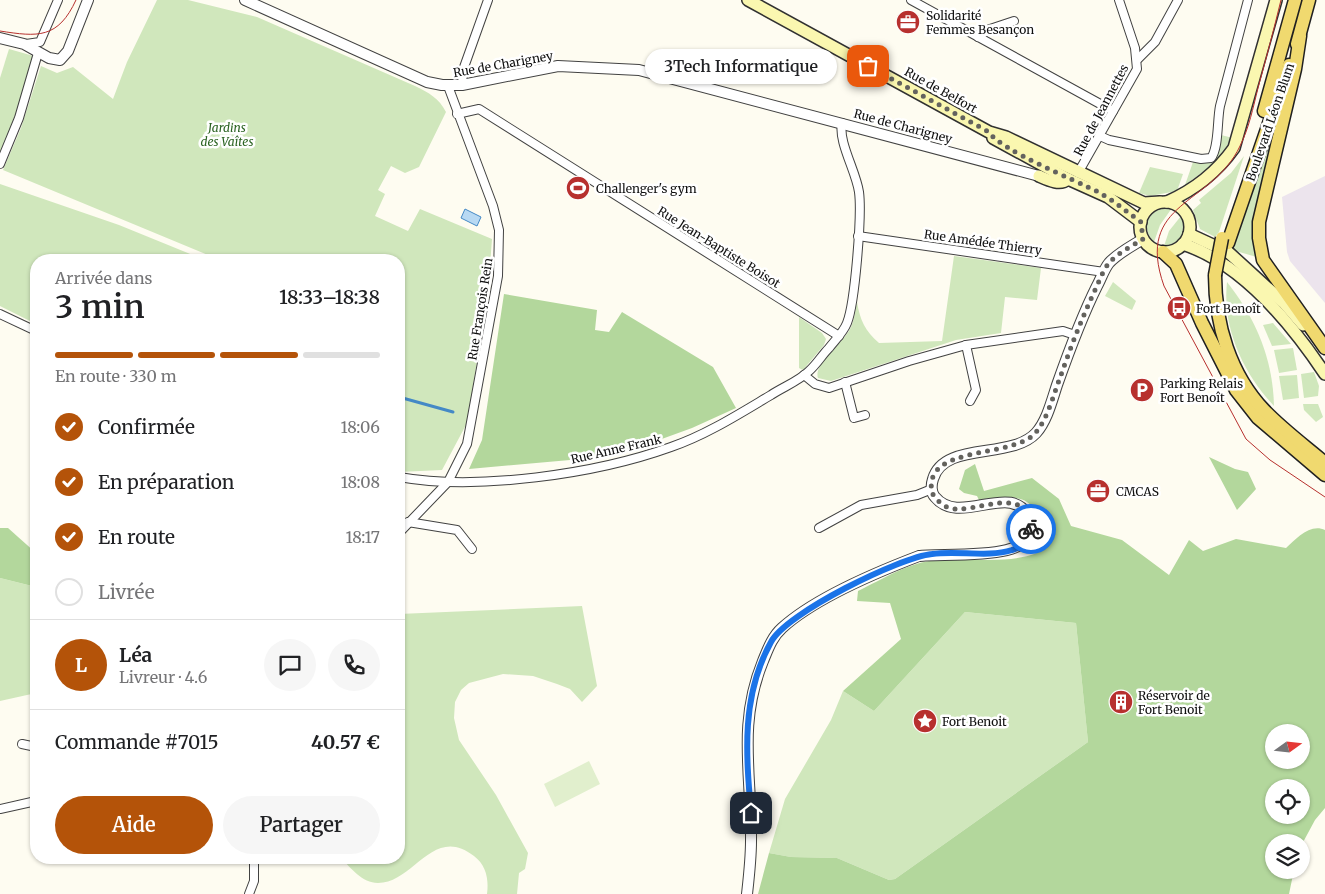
<!DOCTYPE html>
<html lang="fr">
<head>
<meta charset="utf-8">
<style>
  body { margin:0; font-family:Merriweather,serif; background:#f6f6f6; color:#202124; height:100vh; display:flex; flex-direction:column; font-size:19px; white-space:nowrap }
  * { box-sizing:border-box; margin:0 }
  p { font-size:16px; color:#757577 }
  .icon { flex:none; width:28px; height:28px; fill:none; stroke:currentColor; stroke-width:2; stroke-linecap:round; stroke-linejoin:round }
  .map { position:relative; flex:1; overflow:hidden }
  .details { position:absolute; left:30px; top:254px; width:375px; height:610px; display:flex; flex-direction:column; background:#fff; border-radius:20px; box-shadow:0 1px 4px #0004 }
  .details>* { flex:none }
  .needle { width:32px; rotate:75deg }
  .tools { position:absolute; left:1265px; top:724px; display:grid; gap:10px }
  .tools a { display:grid; place-items:center; width:45px; height:45px; border-radius:50%; background:#fff; box-shadow:0 1px 4px #0004; font-size:25px }
  .pin { position:absolute; display:grid; place-items:center; width:42px; height:42px; color:#fff; margin:-21px; border-radius:10px; box-shadow:0 2px 8px #0006 }
  .courier { position:absolute; display:grid; place-items:center; width:50px; height:50px; margin:-25px; border:4px solid #1a73e8; border-radius:50%; background:#fff; color:#222; box-shadow:0 1px 6px #0007 }
  .bubble { position:absolute; height:35px; border-radius:18px; background:#fff; box-shadow:0 1px 4px #0004; font-size:16px; font-weight:600; line-height:35px; text-align:center }
  .summary em { font-style:normal; font-weight:600 }
  .summary div { display:flex; flex-direction:column-reverse }
  .summary { display:flex; align-items:center; justify-content:space-between; height:85px; padding:0 25px }
  h1 { font-size:32px; font-weight:600; line-height:38px }
  .bar { display:grid; grid-template-columns:repeat(4,1fr); gap:8px 5px; align-content:center; height:60px; padding:0 25px }
  .bar i { height:6px; border-radius:4px; background:#e0e0e0 }
  .bar .current { background:#b45309 }
  .bar p { grid-column:span 4 }
  .line { display:flex; align-items:center; gap:12px; padding:0 25px; border-top:1px solid #e0e0e0 }
  .line div { flex:1 }
  .round { display:grid; place-items:center; flex:none; width:52px; height:52px; border-radius:26px; background:#f6f6f6 }
  ol { padding:0 25px; list-style:none }
  li { display:flex; align-items:center; gap:15px; height:55px }
  li p { margin-inline-start:auto }
  li .icon { padding:5px; border-radius:50%; background:#b45309; color:#fff; stroke-width:4 }
  li:last-child { color:#757577 }
  li i { width:28px; height:28px; border:2px solid #e0e0e0; border-radius:50% }
  .action { display:flex; gap:10px; margin-top:auto; padding:10px 25px }
  .action a { flex:1; height:58px; border-radius:30px; background:#b45309; color:#fff; font-size:20px; font-weight:600; line-height:58px; text-align:center }
  .action a+a { background:#f6f6f6; color:#202124 }
  .map>svg:first-child { display:block }
  .industrial { fill:#ece4ed }
  .green { fill:#d0e7bc }
  .forest { fill:#b3d79c; fill-rule:evenodd }
  .pitch { fill:#e1efcd }
  .water { fill:#b8d9f3; stroke:#4489c6 }
  .lines { fill:none; stroke-linecap:round; stroke-linejoin:round }
  .stream { stroke:#4489c6; stroke-width:3 }
  .minor-casing { stroke:#424242; stroke-width:10 }
  .tertiary-casing { stroke:#424242; stroke-width:12 }
  .secondary-casing { stroke:#313131; stroke-width:14 }
  .primary-casing { stroke:#202020; stroke-width:15 }
  .minor { stroke:#fff; stroke-width:8 }
  .tertiary { stroke:#fff; stroke-width:10 }
  .secondary { stroke:#faf7b0; stroke-width:11 }
  .primary { stroke:#f0d96f; stroke-width:12 }
  .tram { stroke:#b7302e; stroke-width:1 }
  .primary-bridge-casing { stroke:#202020; stroke-width:15; stroke-linecap:butt }
  .primary-bridge { stroke:#f0d96f; stroke-width:12 }
  .done { stroke:#63625e; stroke-width:5; stroke-dasharray:0 9 }
  .route { stroke:#1a73e8; stroke-width:6 }
  .labels { text-anchor:middle; dominant-baseline:central; stroke-width:5; stroke-linejoin:round; paint-order:stroke }
  .poi-label { font-size:12px; fill:#0f0f0f; stroke:#fff; text-anchor:start }
  .street-label { font-size:12px; fill:#0f0f0f; stroke:#fff }
  .park-label { font-size:12px; font-style:italic; fill:#2b6322; stroke:#fff }
</style>
</head>
<body>
<div class="map">
<svg width="1325" height="894" viewBox="0 0 1325 894">
  <rect width="100%" height="100%" fill="#fefcf1"/>
  <path class="industrial" d="M1325,176V303L1290,261L1287,252L1282,197Z"/>
  <g class="green">
    <path d="M157,0H188L257,17L415,86C429,93 439,98 446,112L419,167L405,173L391,166L378,190L385,194L375,216L408,231L420,209L492,239L488,293L467,423L442,470L399,472V260H220L3,170L21,128L41,66L57,73L73,67L113,99L127,62Z"/>
    <path d="M9,49L37,57L0,155V78Z"/>
    <path d="M1281,109L1260,258L1229,249Z"/>
    <path d="M1221,135L1233,138L1218,161L1185,185L1193,162L1206,163C1219,157 1221,148 1221,135Z"/>
    <path d="M1244,156L1219,232L1215,237L1200,229L1193,210L1201,203L1199,200L1231,173Z"/>
    <path d="M1150,167L1183,174L1177,191L1150,196L1139,193Z"/>
    <path d="M0,184L119,225L205,260H36V324L0,306Z"/>
    <path d="M1166,207L1172,208L1160,225L1154,242C1140,227 1148,211 1166,207Z"/>
    <path d="M1181,216C1189,231 1180,244 1164,246L1169,231Z"/>
    <path d="M954,256L1041,268L1037,300L1005,297L1001,333L956,340L831,381L818,378C813,364 843,343 850,329C854,322 855,311 857,302C860,320 865,331 879,343L942,341Z"/>
    <path d="M1113,282L1136,301L1132,310L1105,296Z"/>
    <path d="M1227,282C1256,319 1273,359 1274,406C1243,373 1222,328 1227,282Z"/>
    <path d="M799,317L822,333L826,339L824,345L803,370L799,368Z"/>
    <path d="M1273,323L1291,344L1272,346L1263,325Z"/>
    <path d="M1293,348L1297,370L1279,373L1274,350Z"/>
    <path d="M1314,372L1319,386L1318,396L1304,398L1301,374Z"/>
    <path d="M1297,375L1299,398L1283,400L1279,376Z"/>
    <path d="M1303,404H1318L1323,417L1316,422L1304,410Z"/>
    <path d="M0,578L36,587V693L0,701Z"/>
    <path d="M582,606L597,686L582,702L570,689L557,684L533,676L503,674L469,683L461,690L455,702L454,718L459,740L496,795L528,853L525,869L519,873L517,894H487C489,879 486,865 474,856C433,824 414,883 378,883C362,883 351,868 341,858H399V614Z"/>
    <path d="M965,612L1076,623L1088,742L895,879L889,880L837,858L791,857L769,853L785,799L831,720L843,691L874,711Z"/>
  </g>
  <g class="forest">
    <path d="M504,294L597,310L595,330L609,332L622,312L713,367L736,408L692,428L615,456L469,469L482,440Z"/>
    <path d="M1209,457L1235,469L1248,472L1256,489L1237,510Z"/>
    <path d="M975,464L984,491L1032,478L1059,499L1071,526L1122,540L1169,575L1189,540L1203,551L1236,539L1286,548C1296,539 1310,523 1325,530V808L1315,820L1301,846V842H1274V870H1294L1289,894H758L769,853L791,857L837,858L889,880L895,879L1088,742L1076,623L965,612L874,711L843,691L901,639L890,603L857,601L858,591C883,579 909,562 937,560C970,557 1005,565 1037,553C1041,500 1031,492 979,500L977,496L964,493L959,489L965,470ZM1274,732H1301V760H1274ZM1274,788H1301V815H1274Z"/>
    <path d="M0,528H8L36,553V587L0,578Z"/>
  </g>
  <path class="pitch" d="M589,761L600,784L555,807L544,784Z"/>
  <path class="water" d="M465,209L481,217L477,226L461,218Z"/>
  <g class="lines">
    <path class="stream" d="M399,397L453,412"/>
    <g class="minor-casing">
      <g id="minor">
        <path d="M911,0L1113,111"/>
        <path d="M978,37L990,29L1014,21"/>
        <path d="M26,44L40,42L58,0"/>
        <path d="M1138,59L1155,42L1178,0"/>
        <path d="M462,85L463,70L488,0"/>
        <path d="M457,114L479,109L839,336"/>
        <path d="M1100,136L1109,140L1201,159L1211,158C1219,148 1217,120 1220,106L1248,0"/>
        <path d="M0,164L19,118L38,53"/>
        <path d="M1078,173L1137,69L1135,48L1119,0"/>
        <path d="M858,236L1104,272"/>
        <path d="M0,314L36,331"/>
        <path d="M966,345L976,390L970,401"/>
        <path d="M804,375L815,384L829,388L909,361L966,345L1063,331L1075,335"/>
        <path d="M845,382L854,418L865,415"/>
        <path d="M399,477C477,491 596,474 671,447C706,435 739,414 771,395C783,387 799,381 809,371C817,364 822,355 829,348C835,340 843,333 847,323C855,303 862,215 859,192C856,171 838,142 842,123"/>
        <path d="M408,522L457,530L472,549"/>
        <path d="M819,528L861,505L917,495L932,489"/>
        <path d="M399,533L448,482L467,444L498,276L499,230L493,206L448,86"/>
        <path d="M22,744L36,747"/>
        <path d="M0,809L36,801"/>
        <path d="M249,894L254,881V858"/>
      </g>
    </g>
    <g class="tertiary-casing">
      <g id="tertiary">
        <path d="M245,0L427,82L442,85H462L558,66L639,70L1039,176"/>
        <path d="M0,38L24,44L49,58L60,60L68,51L88,0"/>
        <path d="M747,894C749,876 751,859 751,841C752,775 737,725 763,661C768,649 772,637 782,628C815,598 877,572 919,556C941,552 1047,564 1030,520C1014,478 960,528 935,497C931,493 931,485 933,479C944,441 1011,460 1036,433C1047,421 1052,400 1057,385C1069,351 1081,318 1097,286C1101,279 1104,269 1109,263C1118,253 1132,246 1143,239"/>
      </g>
    </g>
    <g class="secondary-casing">
      <g id="secondary">
        <path d="M748,0L989,132L1006,137L1144,203L1160,202"/>
        <path d="M993,138L1068,179L1108,197L1141,222"/>
        <path d="M1039,176C1048,180 1060,186 1068,179"/>
        <path d="M1167,202C1194,190 1217,172 1234,148L1276,0"/>
        <circle cx="1165" cy="227" r="25"/>
        <path d="M1189,234L1228,252L1284,303L1303,325"/>
        <path d="M1183,244C1243,264 1291,323 1325,374"/>
      </g>
    </g>
    <g class="primary-casing">
      <g id="primary">
        <path d="M1300,36L1295,69L1259,222V238L1263,260L1325,348"/>
        <path d="M1297,44L1309,0"/>
        <path d="M1264,111L1295,0"/>
        <path d="M1228,243L1289,65"/>
        <path d="M1163,252L1176,264L1202,323L1236,390L1258,418L1325,475"/>
        <path d="M1215,275C1215,324 1230,374 1264,410C1282,429 1305,446 1325,463"/>
      </g>
    </g>
    <use href="#minor" class="minor"/>
    <use href="#tertiary" class="tertiary"/>
    <use href="#secondary" class="secondary"/>
    <use href="#primary" class="primary"/>
    <g class="tram">
      <path d="M1281,0C1274,29 1266,59 1258,88C1253,108 1249,128 1240,146C1212,206 1134,201 1164,286L1246,439L1270,460L1325,497"/>
      <path d="M0,31C38,37 58,39 76,0"/>
    </g>
    <g class="primary-bridge-casing">
      <path id="primary-bridge" d="M1215,275L1222,238"/>
    </g>
    <use href="#primary-bridge" class="primary-bridge"/>
  </g>
  <g class="lines">
    <path class="done" d="M868,66L989,132C1001,151 1076,180 1100,193C1114,201 1127,212 1141,222L1143,239C1132,246 1118,253 1109,263C1103,270 1099,282 1095,290C1082,318 1071,346 1061,375C1054,393 1049,415 1037,431C1016,460 922,443 932,493C936,499 942,506 950,508C974,515 1029,481 1031,529"/>
    <path class="route" d="M751,813C746,754 741,696 771,642C786,613 900,557 932,554C958,550 987,558 1012,550C1023,547 1029,540 1031,529"/>
  </g>
  <defs>
    <g id="office-disc" transform="scale(1.25)"><circle r="9.5" fill="#b7302e" stroke="#fff"/><path d="M-6-3h4V-5.5h4V-3h4V5H-6ZM-1-4.5V-3h2v-1.5ZM-6 0V1H6V0Z" fill="#fff"/></g>
    <g id="stadium-disc" transform="scale(1.25)"><circle r="9.5" fill="#b7302e" stroke="#fff"/><path d="M0-5a6.5 5 0 1 0 0 10a6.5 5 0 1 0 0-10ZM-3.5-1.8h7v3.6h-7Z" fill="#fff"/></g>
    <g id="bus-disc" transform="scale(1.25)"><circle r="9.5" fill="#b7302e" stroke="#fff"/><path d="M-5-6H5V4H4V6H2V4H-2V6H-4V4H-5ZM-3.5-4V0h7V-4ZM-3.5 1.2v1.5H-2V1.2ZM2 1.2v1.5H3.5V1.2Z" fill="#fff"/></g>
    <g id="parking-disc" transform="scale(1.25)"><circle r="9.5" fill="#b7302e" stroke="#fff"/><path d="M-3.5-5.5H1a3.5 3.5 0 0 1 0 7H-1V5.5H-3.5ZM-1-3.4V-.6H.8a1.4 1.4 0 0 0 0-2.8Z" fill="#fff"/></g>
    <g id="building-disc" transform="scale(1.25)"><circle r="9.5" fill="#b7302e" stroke="#fff"/><path d="M-4-6H4V6H1V3H-1V6H-4ZM-2.5-4.3h1.7v1.8h-1.7ZM.8-4.3h1.7v1.8H.8ZM-2.5-1h1.7V.8h-1.7ZM.8-1h1.7V.8H.8Z" fill="#fff"/></g>
    <g id="sight-disc" transform="scale(1.25)"><circle r="9.5" fill="#b7302e" stroke="#fff"/><path d="M0-6L1.8-2.2L6-1.7L2.9 1.2L3.7 5.4L0 3.3L-3.7 5.4L-2.9 1.2L-6-1.7L-1.8-2.2Z" fill="#fff"/></g>
  </defs>
  <g fill-rule="evenodd">
    <use href="#office-disc" x="908" y="22"/>
    <use href="#stadium-disc" x="578" y="188"/>
    <use href="#bus-disc" x="1179" y="308"/>
    <use href="#parking-disc" x="1142" y="390"/>
    <use href="#office-disc" x="1098" y="491"/>
    <use href="#building-disc" x="1121" y="702"/>
    <use href="#sight-disc" x="925" y="721"/>
  </g>
  <g class="labels">
    <g class="poi-label">
      <text x="926" y="15">Solidarité<tspan x="926" dy="14">Femmes Besançon</tspan></text>
      <text x="596" y="188">Challenger's gym</text>
      <text x="1196" y="308">Fort Benoît</text>
      <text x="1160" y="383">Parking Relais<tspan x="1160" dy="14">Fort Benoît</tspan></text>
      <text x="1116" y="491">CMCAS</text>
      <text x="1138" y="695">Réservoir de<tspan x="1138" dy="14">Fort Benoit</tspan></text>
      <text x="942" y="721">Fort Benoit</text>
    </g>
    <g class="street-label">
      <text transform="translate(503 64) rotate(-10)">Rue de Charigney</text>
      <text transform="translate(941 90) rotate(29)">Rue de Belfort</text>
      <text transform="translate(1101 110) rotate(-62)">Rue de Jeannettes</text>
      <text transform="translate(1270 122) rotate(-71)">Boulevard Léon Blum</text>
      <text transform="translate(903 126) rotate(15)">Rue de Charigney</text>
      <text transform="translate(983 242) rotate(8)">Rue Amédée Thierry</text>
      <text transform="translate(719 247) rotate(32)">Rue Jean-Baptiste Boisot</text>
      <text transform="translate(480 309) rotate(-81)">Rue François Rein</text>
      <text transform="translate(616 449) rotate(-13)">Rue Anne Frank</text>
    </g>
    <g class="park-label">
      <text x="227" y="127">Jardins<tspan x="227" dy="14">des Vaîtes</tspan></text>
    </g>
  </g>
</svg>
<div class="tools">
<a><svg class="needle" viewBox="-14 -14 28 28"><path d="M0-13l5 13h-10z" fill="#e53935"/><path d="M0 13l5-13h-10z" fill="#757577"/></svg></a>
<a><svg class="icon" aria-label="locate" viewBox="0 0 24 24"><circle cx="12" cy="12" r="6"/><path d="M12 2v4M12 18v4M2 12h4M18 12h4"/></svg></a>
<a><svg class="icon" aria-label="layers" viewBox="0 0 24 24"><path d="M12 4l9 5-9 5-9-5zM3 14l9 5 9-5"/></svg></a>
</div>
<div class="pin" style="left:868px;top:66px;background:#ea580c"><svg class="icon" aria-label="bag" viewBox="0 0 24 24"><path d="M5 8h14l-1 12H6zM9 8a3 3 0 0 1 6 0"/></svg></div>
<div class="pin" style="left:751px;top:813px;background:#1f2937"><svg class="icon" aria-label="home" viewBox="0 0 24 24"><path d="M3 11l9-7 9 7M6 9v11h12V9"/></svg></div>
<div class="courier" style="left:1031px;top:529px"><svg class="icon" aria-label="bike" viewBox="0 0 24 24"><circle cx="6" cy="16" r="4"/><circle cx="18" cy="16" r="4"/><path d="M6 16l4-8h5l3 8M10 8l3 8H6M13 5h3"/></svg></div>
<div class="bubble" style="left:645px;top:49px;width:192px">3Tech Informatique</div>
<section class="details">
<div class="summary"><div><h1>3 min</h1><p>Arrivée dans</p></div><em>18:33–18:38</em></div>
<div class="bar"><i class="current"></i><i class="current"></i><i class="current"></i><i></i><p>En route · 330 m</p></div>
<ol>
<li><svg class="icon" aria-label="check" viewBox="0 0 24 24"><path d="M5 12l5 5 9-10"/></svg>Confirmée<p>18:06</p></li>
<li><svg class="icon" aria-label="check" viewBox="0 0 24 24"><path d="M5 12l5 5 9-10"/></svg>En préparation<p>18:08</p></li>
<li><svg class="icon" aria-label="check" viewBox="0 0 24 24"><path d="M5 12l5 5 9-10"/></svg>En route<p>18:17</p></li>
<li><i></i>Livrée</li>
</ol>
<div class="line" style="height:90px"><b class="round" style="background:#b45309;color:#fff">L</b><div><b>Léa</b><p>Livreur · 4.6</p></div><a class="round"><svg class="icon" aria-label="chat" viewBox="0 0 24 24"><path d="M4 5h16v11H9l-5 4z"/></svg></a><a class="round"><svg class="icon" aria-label="phone" viewBox="0 0 24 24"><path d="M5 4h4l2 5-3 2q2 4 5 5l2-3 5 2v4C11 20 4 13 5 4z"/></svg></a></div>
<div class="line" style="height:65px"><div>Commande #7015</div><b>40.57 €</b></div>
<div class="action"><a>Aide</a><a>Partager</a></div>
</section>
</div>
</body>
</html>
